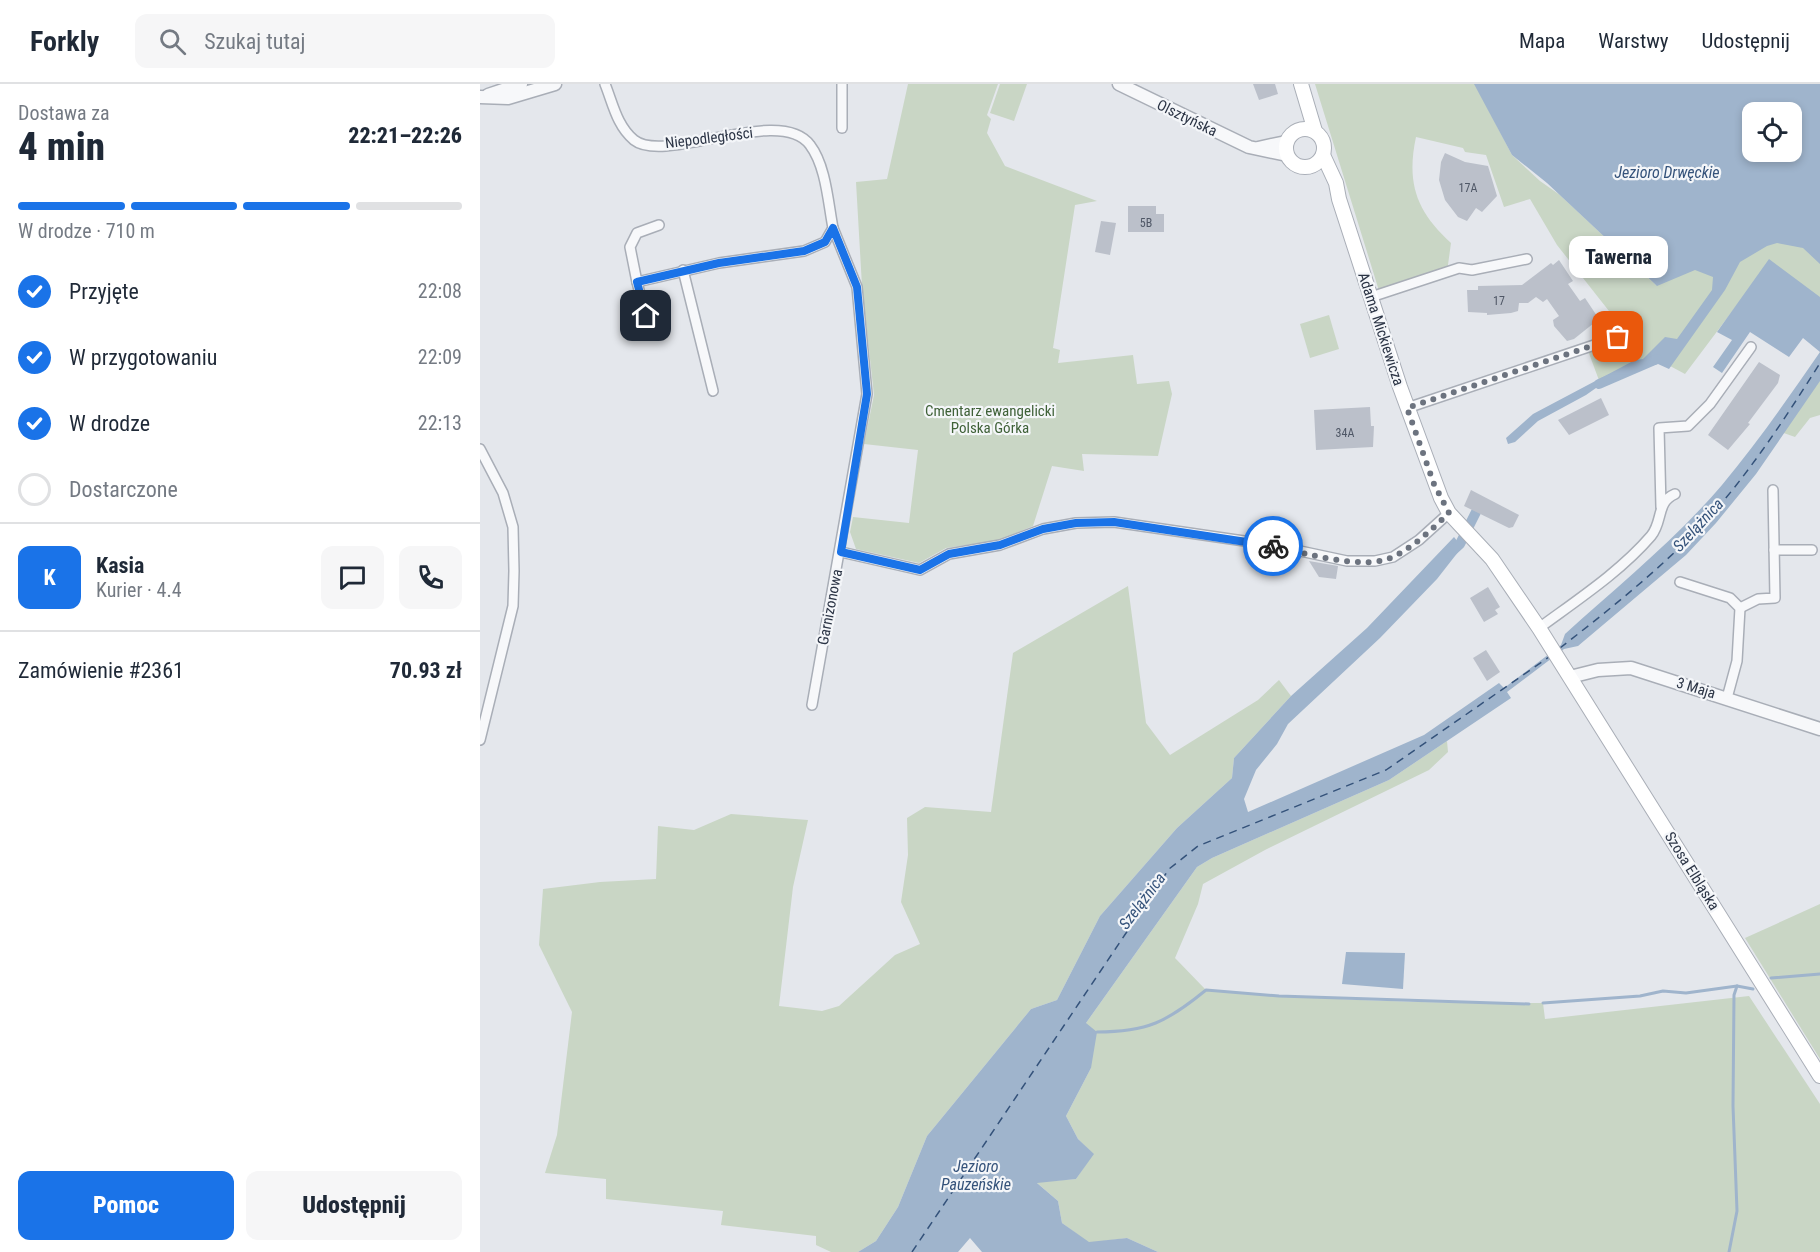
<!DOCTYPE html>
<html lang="pl">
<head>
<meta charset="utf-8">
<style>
  body { margin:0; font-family:"Roboto Condensed",sans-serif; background:#f6f6f7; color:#1f2937; height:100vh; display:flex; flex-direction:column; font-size:22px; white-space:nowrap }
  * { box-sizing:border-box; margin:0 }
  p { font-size:20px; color:#747a83 }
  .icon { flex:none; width:33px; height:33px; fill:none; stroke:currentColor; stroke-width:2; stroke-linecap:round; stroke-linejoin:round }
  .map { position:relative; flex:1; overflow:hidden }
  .details { display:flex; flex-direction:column; background:#fff; width:480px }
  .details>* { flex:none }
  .buttons { position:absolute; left:1262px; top:18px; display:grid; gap:12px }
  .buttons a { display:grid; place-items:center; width:60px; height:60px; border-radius:12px; background:#fff; box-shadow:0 3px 9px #0003; font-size:30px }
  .pin { position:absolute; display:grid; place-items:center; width:51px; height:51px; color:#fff; margin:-26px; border-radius:12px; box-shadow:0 3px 9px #0006 }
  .courier { position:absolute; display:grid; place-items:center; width:60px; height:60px; margin:-30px; border:4px solid #1a73e8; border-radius:50%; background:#fff; color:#222; box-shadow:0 2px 8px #0007 }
  .bubble { position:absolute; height:42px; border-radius:12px; background:#fff; box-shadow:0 3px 9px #0003; font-size:20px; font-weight:800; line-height:42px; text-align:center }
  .head em { font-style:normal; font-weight:800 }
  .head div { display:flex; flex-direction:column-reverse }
  .head { display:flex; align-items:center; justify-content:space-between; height:102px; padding:0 18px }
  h1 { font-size:39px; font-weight:800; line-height:45px }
  .bar { display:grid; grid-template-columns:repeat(4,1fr); gap:9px 6px; align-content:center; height:72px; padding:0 18px }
  .bar i { height:8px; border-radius:4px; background:#e0e1e3 }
  .bar .on { background:#1a73e8 }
  .bar p { grid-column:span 4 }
  .line { display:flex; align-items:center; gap:15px; padding:0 18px; border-top:2px solid #e0e1e3 }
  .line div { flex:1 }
  .round { display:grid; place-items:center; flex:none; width:63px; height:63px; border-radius:12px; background:#f6f6f7 }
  ol { padding:0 18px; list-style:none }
  li { display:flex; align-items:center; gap:18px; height:66px }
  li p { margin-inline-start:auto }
  li .icon { padding:6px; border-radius:50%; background:#1a73e8; color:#fff; stroke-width:4 }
  li:last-child { color:#747a83 }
  li i { width:33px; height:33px; border:3px solid #e0e1e3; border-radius:50% }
  .primary-button { display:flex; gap:12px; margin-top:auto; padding:12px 18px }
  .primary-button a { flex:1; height:69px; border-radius:12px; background:#1a73e8; color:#fff; font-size:24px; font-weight:800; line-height:69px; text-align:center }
  .primary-button a+a { background:#f6f6f7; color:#1f2937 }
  header { display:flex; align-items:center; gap:36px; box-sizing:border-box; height:84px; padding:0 30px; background:#fff; border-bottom:2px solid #e0e1e3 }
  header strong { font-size:28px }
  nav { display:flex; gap:33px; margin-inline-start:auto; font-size:21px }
  .search { width:420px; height:54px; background:#f6f6f7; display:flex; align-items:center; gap:15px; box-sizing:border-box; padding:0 21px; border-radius:12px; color:#747a83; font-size:22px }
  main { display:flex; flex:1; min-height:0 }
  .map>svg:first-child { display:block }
  .green { fill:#c9d6c5; fill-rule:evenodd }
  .water { fill:#9fb4cc; fill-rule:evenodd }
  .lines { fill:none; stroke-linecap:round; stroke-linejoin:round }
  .stream { stroke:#9fb4cc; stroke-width:3 }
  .canal { stroke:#9fb4cc; stroke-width:10 }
  .ferry { stroke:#34527a; stroke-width:1.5; stroke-dasharray:8 6; stroke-linecap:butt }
  .building { fill:#bbc0ca }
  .minor-casing { stroke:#a9aeb7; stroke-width:12 }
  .tertiary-casing { stroke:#a9aeb7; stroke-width:15 }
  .secondary-casing { stroke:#a9aeb7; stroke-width:16 }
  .minor { stroke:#f7f8fa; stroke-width:9 }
  .tertiary { stroke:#f7f8fa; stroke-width:12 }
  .secondary { stroke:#fff; stroke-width:14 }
  .done { stroke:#6c737f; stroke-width:6; stroke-dasharray:0 10.8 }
  .route { stroke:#1a73e8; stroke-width:8 }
  .labels { text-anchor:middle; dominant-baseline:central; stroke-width:4.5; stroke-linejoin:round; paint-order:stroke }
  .number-label { font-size:12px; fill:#4f5766 }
  .street-label { font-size:15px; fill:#2b3445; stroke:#f4f6f9 }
  .park-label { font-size:15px; fill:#3f6138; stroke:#f4f6f9 }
  .water-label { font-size:16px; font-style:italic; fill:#34527a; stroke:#f4f6f9 }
</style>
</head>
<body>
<header>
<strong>Forkly</strong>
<div class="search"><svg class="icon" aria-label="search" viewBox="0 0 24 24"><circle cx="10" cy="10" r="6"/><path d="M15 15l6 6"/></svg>Szukaj tutaj</div>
<nav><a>Mapa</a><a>Warstwy</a><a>Udostępnij</a></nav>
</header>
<main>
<section class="details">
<div class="head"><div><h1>4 min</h1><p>Dostawa za</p></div><em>22:21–22:26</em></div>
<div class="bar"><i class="on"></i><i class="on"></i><i class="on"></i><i></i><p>W drodze · 710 m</p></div>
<ol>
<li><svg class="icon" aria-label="check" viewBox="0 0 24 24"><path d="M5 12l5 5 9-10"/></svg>Przyjęte<p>22:08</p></li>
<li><svg class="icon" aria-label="check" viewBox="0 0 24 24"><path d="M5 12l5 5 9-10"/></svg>W przygotowaniu<p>22:09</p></li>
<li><svg class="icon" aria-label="check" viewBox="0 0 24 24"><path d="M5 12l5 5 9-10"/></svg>W drodze<p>22:13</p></li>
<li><i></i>Dostarczone</li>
</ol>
<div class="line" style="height:108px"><b class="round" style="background:#1a73e8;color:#fff">K</b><div><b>Kasia</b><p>Kurier · 4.4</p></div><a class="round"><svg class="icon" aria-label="chat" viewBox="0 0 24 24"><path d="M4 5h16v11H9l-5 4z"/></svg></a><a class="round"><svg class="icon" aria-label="phone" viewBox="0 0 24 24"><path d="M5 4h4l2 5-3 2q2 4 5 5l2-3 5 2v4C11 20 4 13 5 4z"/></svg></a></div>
<div class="line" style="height:78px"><div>Zamówienie #2361</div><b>70.93 zł</b></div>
<div class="primary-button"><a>Pomoc</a><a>Udostępnij</a></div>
</section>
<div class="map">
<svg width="1340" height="1168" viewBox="0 0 1340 1168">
  <rect width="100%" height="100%" fill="#e4e7ec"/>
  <g class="green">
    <path d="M428,0H518L507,31L511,35L507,49L525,82L617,117L595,121L573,264L580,266L578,279L653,271L657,300L689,297L692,310L678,372L602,370L604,387L572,382L553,442L519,456L466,464L439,479L376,465L370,448L373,433L429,439L438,366L384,360L394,311L382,202L376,98L407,95Z"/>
    <path d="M520,0H547L534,37L510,29Z"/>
    <path d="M835,0H995L1032,71L1060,97L1080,111L1177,202L1079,62L1340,0V214L1278,193L1205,290L1177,275L1120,299L1107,264L1138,253L1140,241L1077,161L1050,115L1024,123L1006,71L985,68L983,64L936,53C926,100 937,128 971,159L967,188L900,210ZM1272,28H1311V68H1272Z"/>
    <path d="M849,231L859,265L830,274L820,240Z"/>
    <path d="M1340,279V331L1330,334L1315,353L1295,346Z"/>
    <path d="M648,502L666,639L690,671L778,616L799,596L811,612L754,674L752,694L697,744L620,832L577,916L551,925L447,1052L418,1123L396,1157L378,1168H351L336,1161V1152L241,1141L243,1127L126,1115V1095L65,1089L77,1051L92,928L59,861L63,805L120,798L176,795L178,742L214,746L251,730L328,736L313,803L299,922L342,927L359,922L415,871L440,860L421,818L428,771L427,734L445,723L511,728L533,569Z"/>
    <path d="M967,657L968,668L949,686L785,766L723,800L718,820L695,874L726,906C838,916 951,920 1063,919L1065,935L1269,912L1340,1020V1168H678L647,1154L609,1159L582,1139L578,1117L556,1098L596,1095L613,1070L598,1055L586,1032L611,984L606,939L717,783L732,774L909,696Z"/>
    <path d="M1340,820V975L1265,854Z"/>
  </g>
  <g class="water">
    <path d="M994,0H1340V180L1323,164L1297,159L1287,162L1260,178L1245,206L1189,285L1178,280L1167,283L1165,278L1136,290L1106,311L1058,337L1035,358L1028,360L1026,354L1053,330L1155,276L1163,275L1185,253L1197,255L1232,206L1233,193L1215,186L1177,202L1067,99L1032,71ZM1272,28H1311V68H1272Z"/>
    <path d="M1289,175L1340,213V297L1276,390L1236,439L1206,471L1098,562L1084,565L1027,608L1031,614L909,696L732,774L717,783L606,939L617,948L611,984L586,1032L598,1055L614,1070L596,1095L557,1099L578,1117L582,1139L609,1158L647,1154L678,1168H502L490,1154L478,1168H378L396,1157L418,1123L447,1052L551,925L577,916L620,832L697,744L752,694L754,674L811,612L887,544L974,453L982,463L957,495L900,554L808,640L797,660L776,686L764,715L768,728L944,651L1019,599L1024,604L1081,561L1085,550C1138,502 1195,456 1242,401C1277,359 1309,313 1340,268L1323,254L1309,273L1270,248L1242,289L1233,283L1252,256L1237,248Z"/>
    <path d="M866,868L925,869L923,905L862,900Z"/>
  </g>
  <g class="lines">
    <g class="stream">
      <path d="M1291,894L1340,890"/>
      <path d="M1063,919L1160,912L1183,907L1206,909L1257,902L1273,905"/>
      <path d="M617,948C667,948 687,938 726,906L799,912L1049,920"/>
      <path d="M1249,1168L1257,1127L1253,1022L1254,911L1257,902"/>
    </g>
    <g class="canal">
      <path d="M1119,300L1177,275"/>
      <path d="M969,470L980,460L996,428"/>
    </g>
    <g class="ferry">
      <path d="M1080,564C1134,522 1188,479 1234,428C1274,382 1308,330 1340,279"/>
      <path d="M432,1168L689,785L718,762L906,686L1069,573"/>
    </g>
  </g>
  <g class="building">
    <path d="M773,0H795L798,10L779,16Z"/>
    <path d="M965,69L985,78L1008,82L1017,112L1002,128L996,124L987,137L978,133L965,116L959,96L961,78Z"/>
    <path d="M648,122H676V130H684V148H648Z"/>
    <path d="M621,137L636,139L630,171L615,168Z"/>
    <path d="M1079,176L1093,197L1088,200L1100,217L1105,214L1119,235L1094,255L1087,257L1074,242L1073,236L1079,232L1067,215L1063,218L1056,213L1048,219H1039L1038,227L1031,229L1007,231V229L988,228L987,206H998V202L1042,201L1071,179L1073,181Z"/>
    <path d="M1279,278L1300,291L1298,299L1268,339L1270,340L1248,366L1228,351Z"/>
    <path d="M1121,314L1129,331L1089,351L1078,336Z"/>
    <path d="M890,323L891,342H894L893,363L836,366L834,326Z"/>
    <path d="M991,406L1039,431L1033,443L1029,444L984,422Z"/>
    <path d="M829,477L858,482L856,495L839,493Z"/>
    <path d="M1008,503L1020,523L1015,526L1018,530L1004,538L990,514Z"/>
    <path d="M1006,566L1020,588L1007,597L993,574Z"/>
  </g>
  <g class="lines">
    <g class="minor-casing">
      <g id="minor">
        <path d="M125,0C133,20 137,42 154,56C185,81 301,20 330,61C346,82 348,118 353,144L345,158L324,167L239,179L157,198L170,250"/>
        <path d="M362,44V0"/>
        <path d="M203,186L233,307"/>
        <path d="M157,198L150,163L157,149L179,141"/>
        <path d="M891,213L979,184L992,186L1047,175"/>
        <path d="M927,324L1138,253"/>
        <path d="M0,365L23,409L33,443L34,487L33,522L0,656"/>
        <path d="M1181,423L1179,344L1208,342L1230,320L1271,263"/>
        <path d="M1294,466H1332"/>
        <path d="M361,468L440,486L469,470L520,461L563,445L596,439L634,438L792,461L867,477H895L913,473L939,456L969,429"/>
        <path d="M1200,498L1250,514L1260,524L1257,577L1247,614"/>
        <path d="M1260,524L1278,515L1295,514L1293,406"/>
        <path d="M1059,544C1097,516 1140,488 1171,452C1183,438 1176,418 1195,410"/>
        <path d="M332,621L387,310L377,203L353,144"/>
      </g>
    </g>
    <g class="tertiary-casing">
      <g id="tertiary">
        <path d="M639,0L769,63L807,71"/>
        <path d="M8,11L41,0"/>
        <path d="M0,13L28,14L75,0"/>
        <path d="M778,64L806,58"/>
        <path d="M1090,593L1118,586L1151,584L1340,645"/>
      </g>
    </g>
    <g class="secondary-casing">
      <g id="secondary">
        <path d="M821,0L835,47"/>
        <circle cx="825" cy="64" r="19"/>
        <path d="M843,71L856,99L859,115L920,303L961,414L969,429L1012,475L1059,544L1340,992"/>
      </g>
    </g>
    <use href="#minor" class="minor"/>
    <use href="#tertiary" class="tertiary"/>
    <use href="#secondary" class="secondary"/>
  </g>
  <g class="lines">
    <path class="done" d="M793,462C826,469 884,488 915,472C936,461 952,445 969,429L954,400L927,324L1138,253"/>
    <path class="route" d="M166,232L157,198L239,179L324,167L345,158L353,144L377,203L387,310L361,468L440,486L469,470L520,461L563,445L596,439L634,438L793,462"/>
  </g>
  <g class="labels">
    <g class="number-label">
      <text x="988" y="104">17A</text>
      <text x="666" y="139">5B</text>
      <text x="1019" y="217">17</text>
      <text x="865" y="349">34A</text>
    </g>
    <g class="street-label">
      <text transform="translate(707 34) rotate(26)">Olsztyńska</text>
      <text transform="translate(229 54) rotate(-7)">Niepodległości</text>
      <text transform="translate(901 245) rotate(72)">Adama Mickiewicza</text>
      <text transform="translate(350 523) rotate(-79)">Garnizonowa</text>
      <text transform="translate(1216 604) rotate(17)">3 Maja</text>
      <text transform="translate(1212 787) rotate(58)">Szosa Elbląska</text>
    </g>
    <g class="park-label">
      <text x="510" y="327">Cmentarz ewangelicki<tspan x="510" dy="17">Polska Górka</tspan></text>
    </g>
    <g class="water-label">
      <text x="1187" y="88">Jezioro Drwęckie</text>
      <text transform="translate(1218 441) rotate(-47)">Szelążnica</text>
      <text transform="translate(662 817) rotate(-53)">Szelążnica</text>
      <text x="496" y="1082">Jezioro<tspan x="496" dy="18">Pauzeńskie</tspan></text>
    </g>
  </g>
</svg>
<div class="buttons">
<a><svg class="icon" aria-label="locate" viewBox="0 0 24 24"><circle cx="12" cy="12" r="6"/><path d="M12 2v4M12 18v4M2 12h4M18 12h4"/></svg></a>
</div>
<div class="pin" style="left:1138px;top:253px;background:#ea580c"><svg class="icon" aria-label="bag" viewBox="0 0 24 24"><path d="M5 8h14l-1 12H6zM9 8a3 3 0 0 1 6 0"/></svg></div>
<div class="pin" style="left:166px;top:232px;background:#1f2937"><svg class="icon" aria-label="home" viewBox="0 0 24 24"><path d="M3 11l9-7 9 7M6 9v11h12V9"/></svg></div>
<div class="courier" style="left:793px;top:462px"><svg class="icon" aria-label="bike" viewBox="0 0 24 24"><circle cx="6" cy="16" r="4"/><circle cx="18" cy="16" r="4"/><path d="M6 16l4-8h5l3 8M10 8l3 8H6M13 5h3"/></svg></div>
<div class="bubble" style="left:1089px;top:152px;width:99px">Tawerna</div>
</div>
</main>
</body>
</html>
